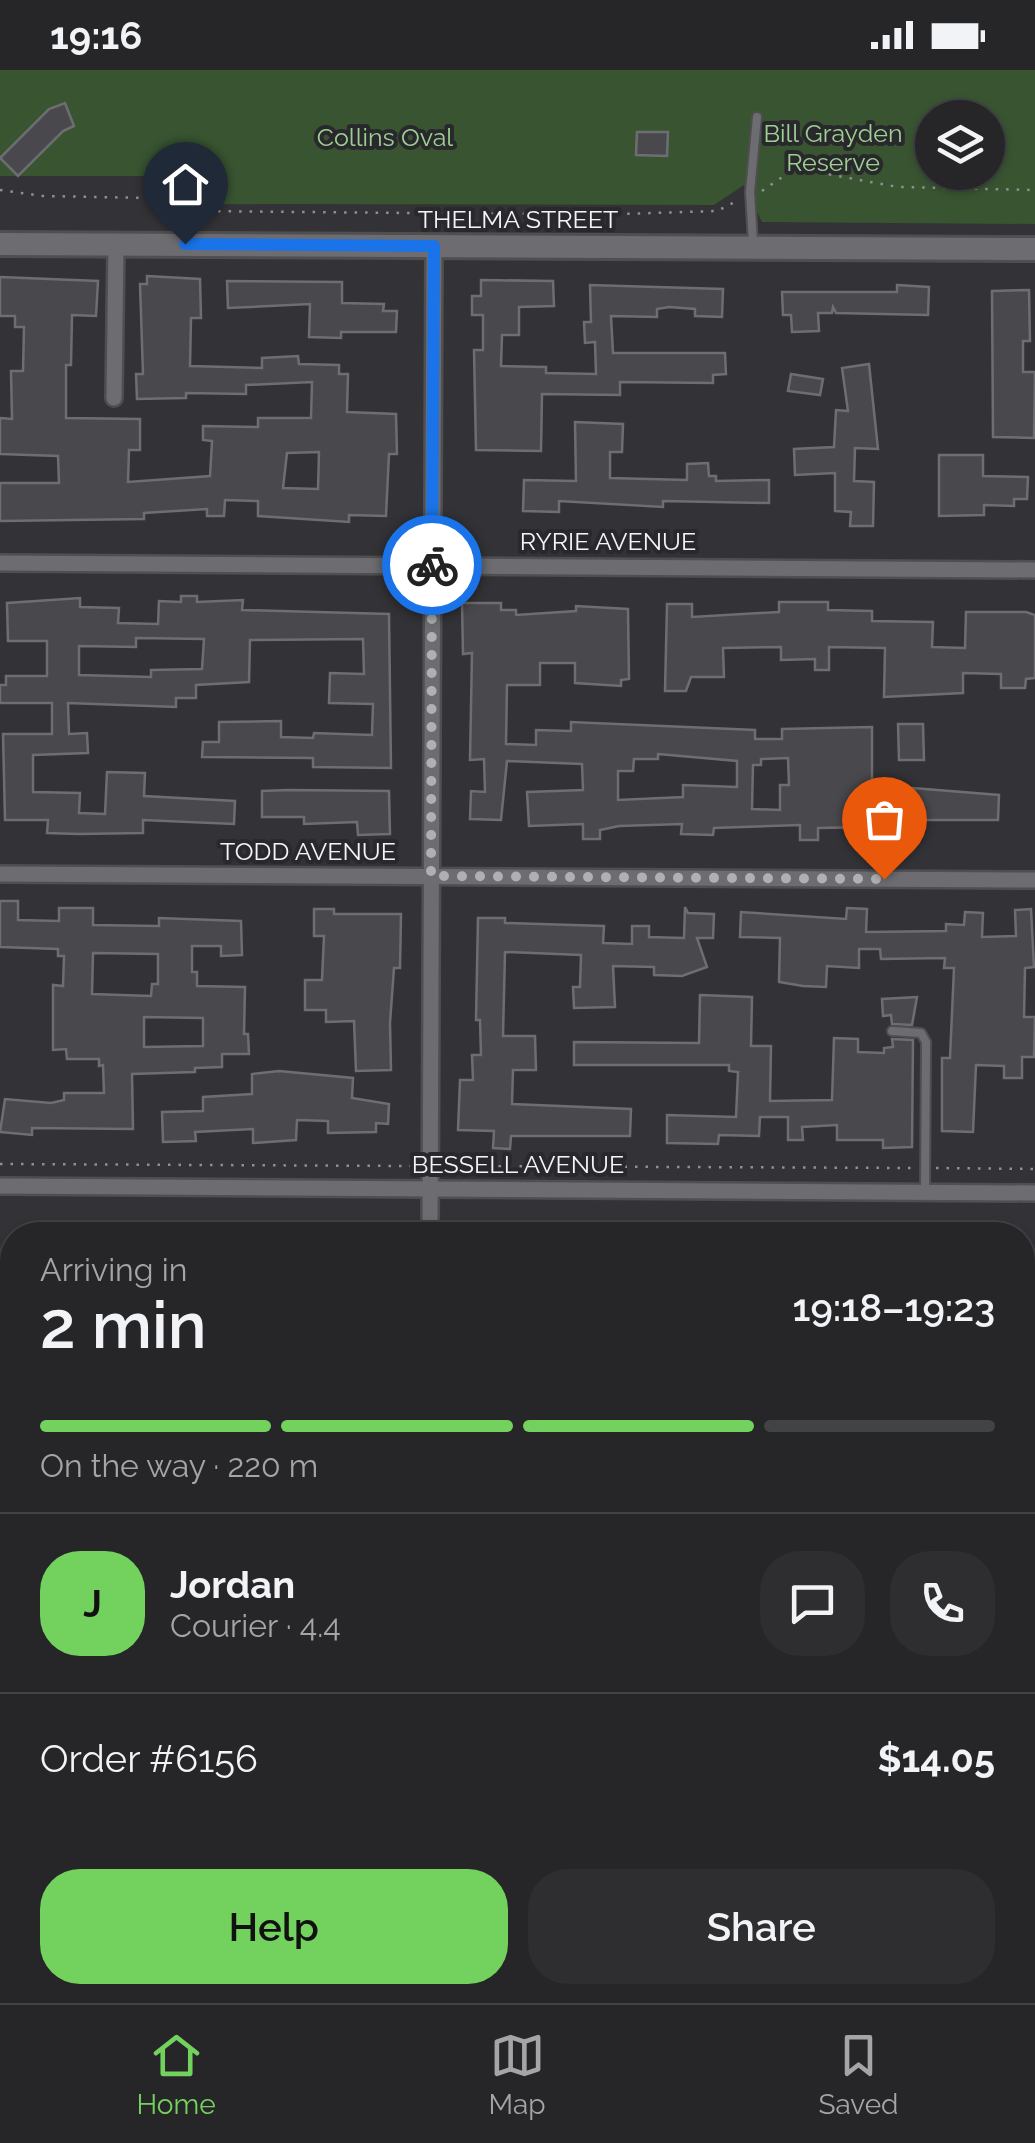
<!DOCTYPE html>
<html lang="en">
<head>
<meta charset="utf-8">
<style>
  body { margin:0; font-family:Raleway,sans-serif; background:#2e2e30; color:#f1f3f6; height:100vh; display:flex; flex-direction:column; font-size:38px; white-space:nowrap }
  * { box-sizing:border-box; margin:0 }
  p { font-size:32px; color:#a4a5a8 }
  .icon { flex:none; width:55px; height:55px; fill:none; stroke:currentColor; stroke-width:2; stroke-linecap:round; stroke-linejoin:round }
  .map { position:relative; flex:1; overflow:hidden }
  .panel { position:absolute; left:0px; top:1152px; width:1035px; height:782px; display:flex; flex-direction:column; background:#262628; border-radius:40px 40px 0 0; box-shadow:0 2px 8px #0004,0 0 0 2px #424345 }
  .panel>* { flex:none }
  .controls { position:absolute; left:915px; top:30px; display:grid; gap:20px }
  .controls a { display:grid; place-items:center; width:90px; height:90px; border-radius:50%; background:#262628; box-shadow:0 2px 8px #0004,0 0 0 2px #424345; font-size:50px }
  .pin { position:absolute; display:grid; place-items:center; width:85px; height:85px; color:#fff; margin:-102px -42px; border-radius:50% 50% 50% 0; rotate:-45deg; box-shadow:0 0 10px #0007 }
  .pin .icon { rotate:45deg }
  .courier { position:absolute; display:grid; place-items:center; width:100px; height:100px; margin:-50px; border:8px solid #1a73e8; border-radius:50%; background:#fff; color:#222; box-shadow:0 2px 12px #0007 }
  .overview em { font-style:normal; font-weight:600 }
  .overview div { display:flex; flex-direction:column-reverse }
  .overview { display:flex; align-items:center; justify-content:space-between; height:170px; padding:0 40px }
  h1 { font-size:65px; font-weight:600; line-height:75px }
  .bar { display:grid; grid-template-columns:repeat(4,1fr); gap:15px 10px; align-content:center; height:120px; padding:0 40px }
  .bar i { height:12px; border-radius:8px; background:#424345 }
  .bar .selected { background:#73d25d }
  .bar p { grid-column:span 4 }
  .line { display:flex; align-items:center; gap:25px; padding:0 40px; border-top:2px solid #424345 }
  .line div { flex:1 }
  .round { display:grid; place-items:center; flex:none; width:105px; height:105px; border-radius:40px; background:#2e2e30 }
  .button { display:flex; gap:20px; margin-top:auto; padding:20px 40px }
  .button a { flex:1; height:115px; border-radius:40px; background:#73d25d; color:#111; font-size:40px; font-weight:600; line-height:115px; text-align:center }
  .button a+a { background:#2e2e30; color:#f1f3f6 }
  .status { display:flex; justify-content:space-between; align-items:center; height:70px; padding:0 50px; background:#262628; direction:ltr }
  .status svg { height:28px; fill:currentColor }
  .menu { display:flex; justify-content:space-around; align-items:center; height:140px; border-top:2px solid #424345; background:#262628; font-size:28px; color:#a4a5a8 }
  .menu a { display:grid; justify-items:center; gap:5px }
  .menu .selected { color:#73d25d }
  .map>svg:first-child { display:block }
  .green { fill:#385431; fill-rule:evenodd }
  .building { fill:#49484c; stroke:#6e6e72; stroke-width:2.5; fill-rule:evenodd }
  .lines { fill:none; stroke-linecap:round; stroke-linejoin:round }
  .service-casing { stroke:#4f4e51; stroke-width:12 }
  .minor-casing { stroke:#4f4e51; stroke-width:20 }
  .secondary-casing { stroke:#4f4e51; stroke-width:28 }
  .path { stroke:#908f92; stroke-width:2.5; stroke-dasharray:2.5 8; stroke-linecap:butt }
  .service { stroke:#6d6d71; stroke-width:8 }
  .minor { stroke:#6d6d71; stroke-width:15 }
  .secondary { stroke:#6d6d71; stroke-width:22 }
  .done { stroke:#b0b0b3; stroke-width:10; stroke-dasharray:0 18 }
  .route { stroke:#1a73e8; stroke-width:12 }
  .labels { text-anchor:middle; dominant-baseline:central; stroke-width:8; stroke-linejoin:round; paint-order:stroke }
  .park-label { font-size:25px; fill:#9dd091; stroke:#29282c }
  .street-label { font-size:25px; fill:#f4f4f6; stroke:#29282c }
</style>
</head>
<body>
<div class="status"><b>19:16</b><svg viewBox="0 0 49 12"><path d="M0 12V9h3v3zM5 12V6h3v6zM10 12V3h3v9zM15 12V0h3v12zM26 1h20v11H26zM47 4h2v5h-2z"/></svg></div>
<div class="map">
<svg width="1035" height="1933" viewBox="0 0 1035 1933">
  <rect width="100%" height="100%" fill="#333236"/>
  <path class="green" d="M0,0H1035V154L762,152L744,115L714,135L190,134L167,125L166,106H0ZM932,48H988V102H932Z"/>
  <g class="building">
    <path d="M65,33L74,56L63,61L18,106L0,88L49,39Z"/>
    <path d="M637,62H668L667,86L636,85Z"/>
    <path d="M147,206L200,209L201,248H191L190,296L262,298V288L298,286L299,294L339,295V304H348L347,342L396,344L397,384H389L386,446L349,445V452L258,446V431L225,430L224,446H207V439L144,443V449L0,451V413H59L58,386L0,384V348L12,349L11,301H23L24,257H15V246H0V207L98,211L96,246L72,245L71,295H66V348L140,349V380H129L128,412L210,406L212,371L203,370V356L258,357V348H311L312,312L246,315V324L186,323V328L137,329L136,304H143L140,214H147ZM319,382L318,419L283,418L287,383Z"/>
    <path d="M481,210L553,211L554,236L519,237V265H502L501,296L546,297V303L596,304L595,272L585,273L584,252H591L590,215L723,219L722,247L695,246V239L669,237L657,239V247L611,246L613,283H725L726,304L713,305V313L620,312V325L542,324L541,381L476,380L474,280H483V245H472V226H481Z"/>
    <path d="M227,211L342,212V233L384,234L383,241H397L396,262H341V268L309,267L310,234L228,238Z"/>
    <path d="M897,215L929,217L928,245L836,243L833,237L832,243H818L819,261L792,262L791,245H783L782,222H897Z"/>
    <path d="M1029,220L1030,271H1023V302H1035L1034,368L993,367L992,221Z"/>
    <path d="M869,294L878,379L855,378L854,411L874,412L873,456H850L851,442L835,441V403L795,405L794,379L834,377L836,340L848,341L842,298Z"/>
    <path d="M791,304L823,309L820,325L788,321Z"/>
    <path d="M575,352L623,354L622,382H610V408L687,410V394L708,393L709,406H716V411L769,410V433L663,431V437L559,431V442L523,441L524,410L576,411Z"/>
    <path d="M939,385H983V406L1028,407L1027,429H1014V436L984,435V445L939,446Z"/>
    <path d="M181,526H197V532L243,530L242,540L389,544L391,698L313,697V688L202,687L203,672H219V652L281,651V667L313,668L314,663L372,665L373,634L329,633L330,603L364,604L363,569L250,570L249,612L196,615V628H176V637L68,633L69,664L87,663L88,683L33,685V722L80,723L79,743L105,744L107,702L145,703L144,726L235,731L234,754L143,750V763L79,764L47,763L48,750H5L3,664H52V633H0V615H6V606H47V571H8L7,533L80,528V537L119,538L118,553L158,554L159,531L181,532ZM136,568L204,569L202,599L151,600V607L79,605V576L136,577Z"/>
    <path d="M779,532H828V540L872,541V551L933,552L932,577L965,578L966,542H1026L1035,545V608L1026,609L1025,618H1001V604L963,603V623L884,627L885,578L829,577V600H815V589L781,590V577L723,578L724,607H691L686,621H665L667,534H692V547L779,542Z"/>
    <path d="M462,533H501V540H516V545L576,541V536L628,539L629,609L621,610V616L575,613V593H540V615H507L506,674L536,675V660L571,661V652L755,660V669H782V659L872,657V757L818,758V770H800V755L714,758L713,765L681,764L682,754L619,756L600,760V769H583V754L529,756L527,722L583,720L582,694L507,691L501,750L470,749L471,721L485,722L484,689L470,690L472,583L463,584ZM658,684L737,691V717L683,715V727L618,730V701H633L634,689H658ZM788,688L789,715H780V740L752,739L753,695H761V689Z"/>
    <path d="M898,654H923L924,690H899Z"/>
    <path d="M900,717L999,725L998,750H900Z"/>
    <path d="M288,720L389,721L390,764L358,765L357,752L304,754V747H262V721Z"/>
    <path d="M0,831H18V850L59,851V838H93V855L159,856V848L241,851L242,885L221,886V876H192V902H197V916L245,917L244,964H248L249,984H222V997L195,998V1002L132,1004L133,1059L32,1058V1065L0,1062L5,1029L51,1033L64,1030V1023H104L103,995L99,996V989H67L66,979L53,980V915L63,916L64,886H58V879L0,877ZM93,883L158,884V914H152L151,926L92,924ZM144,947L203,948V976L144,977Z"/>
    <path d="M685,837L688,843L714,844L713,868H697L707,897L682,906L654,905V897L613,896L615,937L574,938L573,917H580L581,885L505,882L503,966H535L536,1000H513L512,1034L631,1039L630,1066H511L510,1079L493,1078L494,1061L458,1060L460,1010H473L472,985H481L480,950H476L478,848H505V853L604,856L603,873L632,874V856H649V867L684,868Z"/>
    <path d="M847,838L867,839L866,862L946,861V854L964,855L965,842L983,843L982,867L1016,866L1015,840L1031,839L1034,897L1025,898L1024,947H1035L1034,987H1022V1008H1004V996L976,995L973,1062L942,1061V988H950L954,898H944L945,888L881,889L880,879H859V898L827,896L826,917L803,916L779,912L780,868L740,867L741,842L846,849Z"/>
    <path d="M314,839H334V844H401L400,898H394L390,953L391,1000L356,1001L354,951L326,952V940H305V910H322L324,866H314Z"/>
    <path d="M700,925L752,927L751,976H771L770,1031L832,1030L834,968L858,969V982L884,983V978L893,977L892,969L913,970L912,1077L883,1078V1070H837V1055L802,1057L803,1070H788V1047H760L759,1066L719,1065L718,1074L667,1073V1045L736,1047L738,1002L729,1001V995H574V972L699,973Z"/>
    <path d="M917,927L912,955L892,954L891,945L883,946L882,929Z"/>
    <path d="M279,1001L353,1008L352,1028L389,1034L388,1054L376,1053V1062L328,1063V1051L297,1050L296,1070L253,1073V1059L195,1062L196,1071L163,1072L162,1042L203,1041V1027L252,1024V1004Z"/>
  </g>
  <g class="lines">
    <g class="service-casing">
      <g id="service">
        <path d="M753,172L750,122L757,47"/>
        <path d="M892,961L921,963L926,972L925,1122"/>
      </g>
    </g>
    <g class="minor-casing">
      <g id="minor">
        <path d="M114,328L116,175"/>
        <path d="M0,493L1035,500"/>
        <path d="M0,804L1035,810"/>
        <path d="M0,1116L1035,1123"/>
        <path d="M430,1165L434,176"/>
        <path d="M0,1428H12"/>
        <path d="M1022,1433H1035"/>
        <path d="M0,1737H12"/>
        <path d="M1022,1747H1035"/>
        <path d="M424,1933V1922"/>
      </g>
    </g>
    <g class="secondary-casing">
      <path id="secondary" d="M0,174L1035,179"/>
    </g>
    <g class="path">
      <path d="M0,120L43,126L151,128L193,141L519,144L594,140L623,144L717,141L737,131"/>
      <path d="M762,121L791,101L805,100L898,117L1035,120"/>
      <path d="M0,1094L413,1096"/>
      <path d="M446,1096L913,1098"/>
      <path d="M936,1098L1035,1099"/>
      <path d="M0,1717H12"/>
      <path d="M1022,1723H1035"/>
    </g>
    <use href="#service" class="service"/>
    <use href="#minor" class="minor"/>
    <use href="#secondary" class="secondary"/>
  </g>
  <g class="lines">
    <path class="done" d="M432,495L431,806L884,809"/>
    <path class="route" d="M185,174L434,176L432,495"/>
  </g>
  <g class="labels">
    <g class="park-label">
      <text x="833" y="63">Bill Grayden<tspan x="833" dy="29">Reserve</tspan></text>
      <text x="385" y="67">Collins Oval</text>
    </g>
    <g class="street-label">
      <text x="518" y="149">THELMA STREET</text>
      <text x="608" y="471">RYRIE AVENUE</text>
      <text x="308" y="781">TODD AVENUE</text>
      <text x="518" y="1094">BESSELL AVENUE</text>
    </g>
  </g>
</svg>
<div class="controls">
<a><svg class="icon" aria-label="layers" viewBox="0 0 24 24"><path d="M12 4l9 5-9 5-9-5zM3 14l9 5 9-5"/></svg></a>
</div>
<div class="pin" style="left:884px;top:809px;background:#ea580c"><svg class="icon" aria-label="bag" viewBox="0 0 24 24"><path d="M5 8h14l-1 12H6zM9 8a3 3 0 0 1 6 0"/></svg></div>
<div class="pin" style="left:185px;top:174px;background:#1f2937"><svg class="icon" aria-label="home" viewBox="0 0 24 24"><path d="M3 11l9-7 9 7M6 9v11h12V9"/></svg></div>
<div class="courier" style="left:432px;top:495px"><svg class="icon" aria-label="bike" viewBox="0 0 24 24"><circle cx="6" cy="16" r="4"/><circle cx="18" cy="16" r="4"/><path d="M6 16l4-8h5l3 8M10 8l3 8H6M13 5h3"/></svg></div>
<section class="panel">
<div class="overview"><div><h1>2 min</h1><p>Arriving in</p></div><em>19:18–19:23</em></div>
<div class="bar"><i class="selected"></i><i class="selected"></i><i class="selected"></i><i></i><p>On the way · 220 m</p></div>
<div class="line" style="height:180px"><b class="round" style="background:#73d25d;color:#111">J</b><div><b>Jordan</b><p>Courier · 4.4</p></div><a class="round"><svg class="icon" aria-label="chat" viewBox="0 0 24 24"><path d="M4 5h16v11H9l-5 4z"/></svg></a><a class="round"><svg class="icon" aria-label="phone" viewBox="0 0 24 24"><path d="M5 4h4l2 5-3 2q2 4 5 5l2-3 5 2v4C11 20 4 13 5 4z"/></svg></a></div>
<div class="line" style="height:130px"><div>Order #6156</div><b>$14.05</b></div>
<div class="button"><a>Help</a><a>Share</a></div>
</section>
</div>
<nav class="menu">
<a class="selected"><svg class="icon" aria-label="home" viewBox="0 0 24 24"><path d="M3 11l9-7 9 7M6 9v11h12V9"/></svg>Home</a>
<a><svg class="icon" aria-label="map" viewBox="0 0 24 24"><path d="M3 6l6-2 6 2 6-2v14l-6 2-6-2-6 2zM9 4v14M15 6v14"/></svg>Map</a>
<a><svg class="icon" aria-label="saved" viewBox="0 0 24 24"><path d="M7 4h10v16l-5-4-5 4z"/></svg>Saved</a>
</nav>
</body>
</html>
